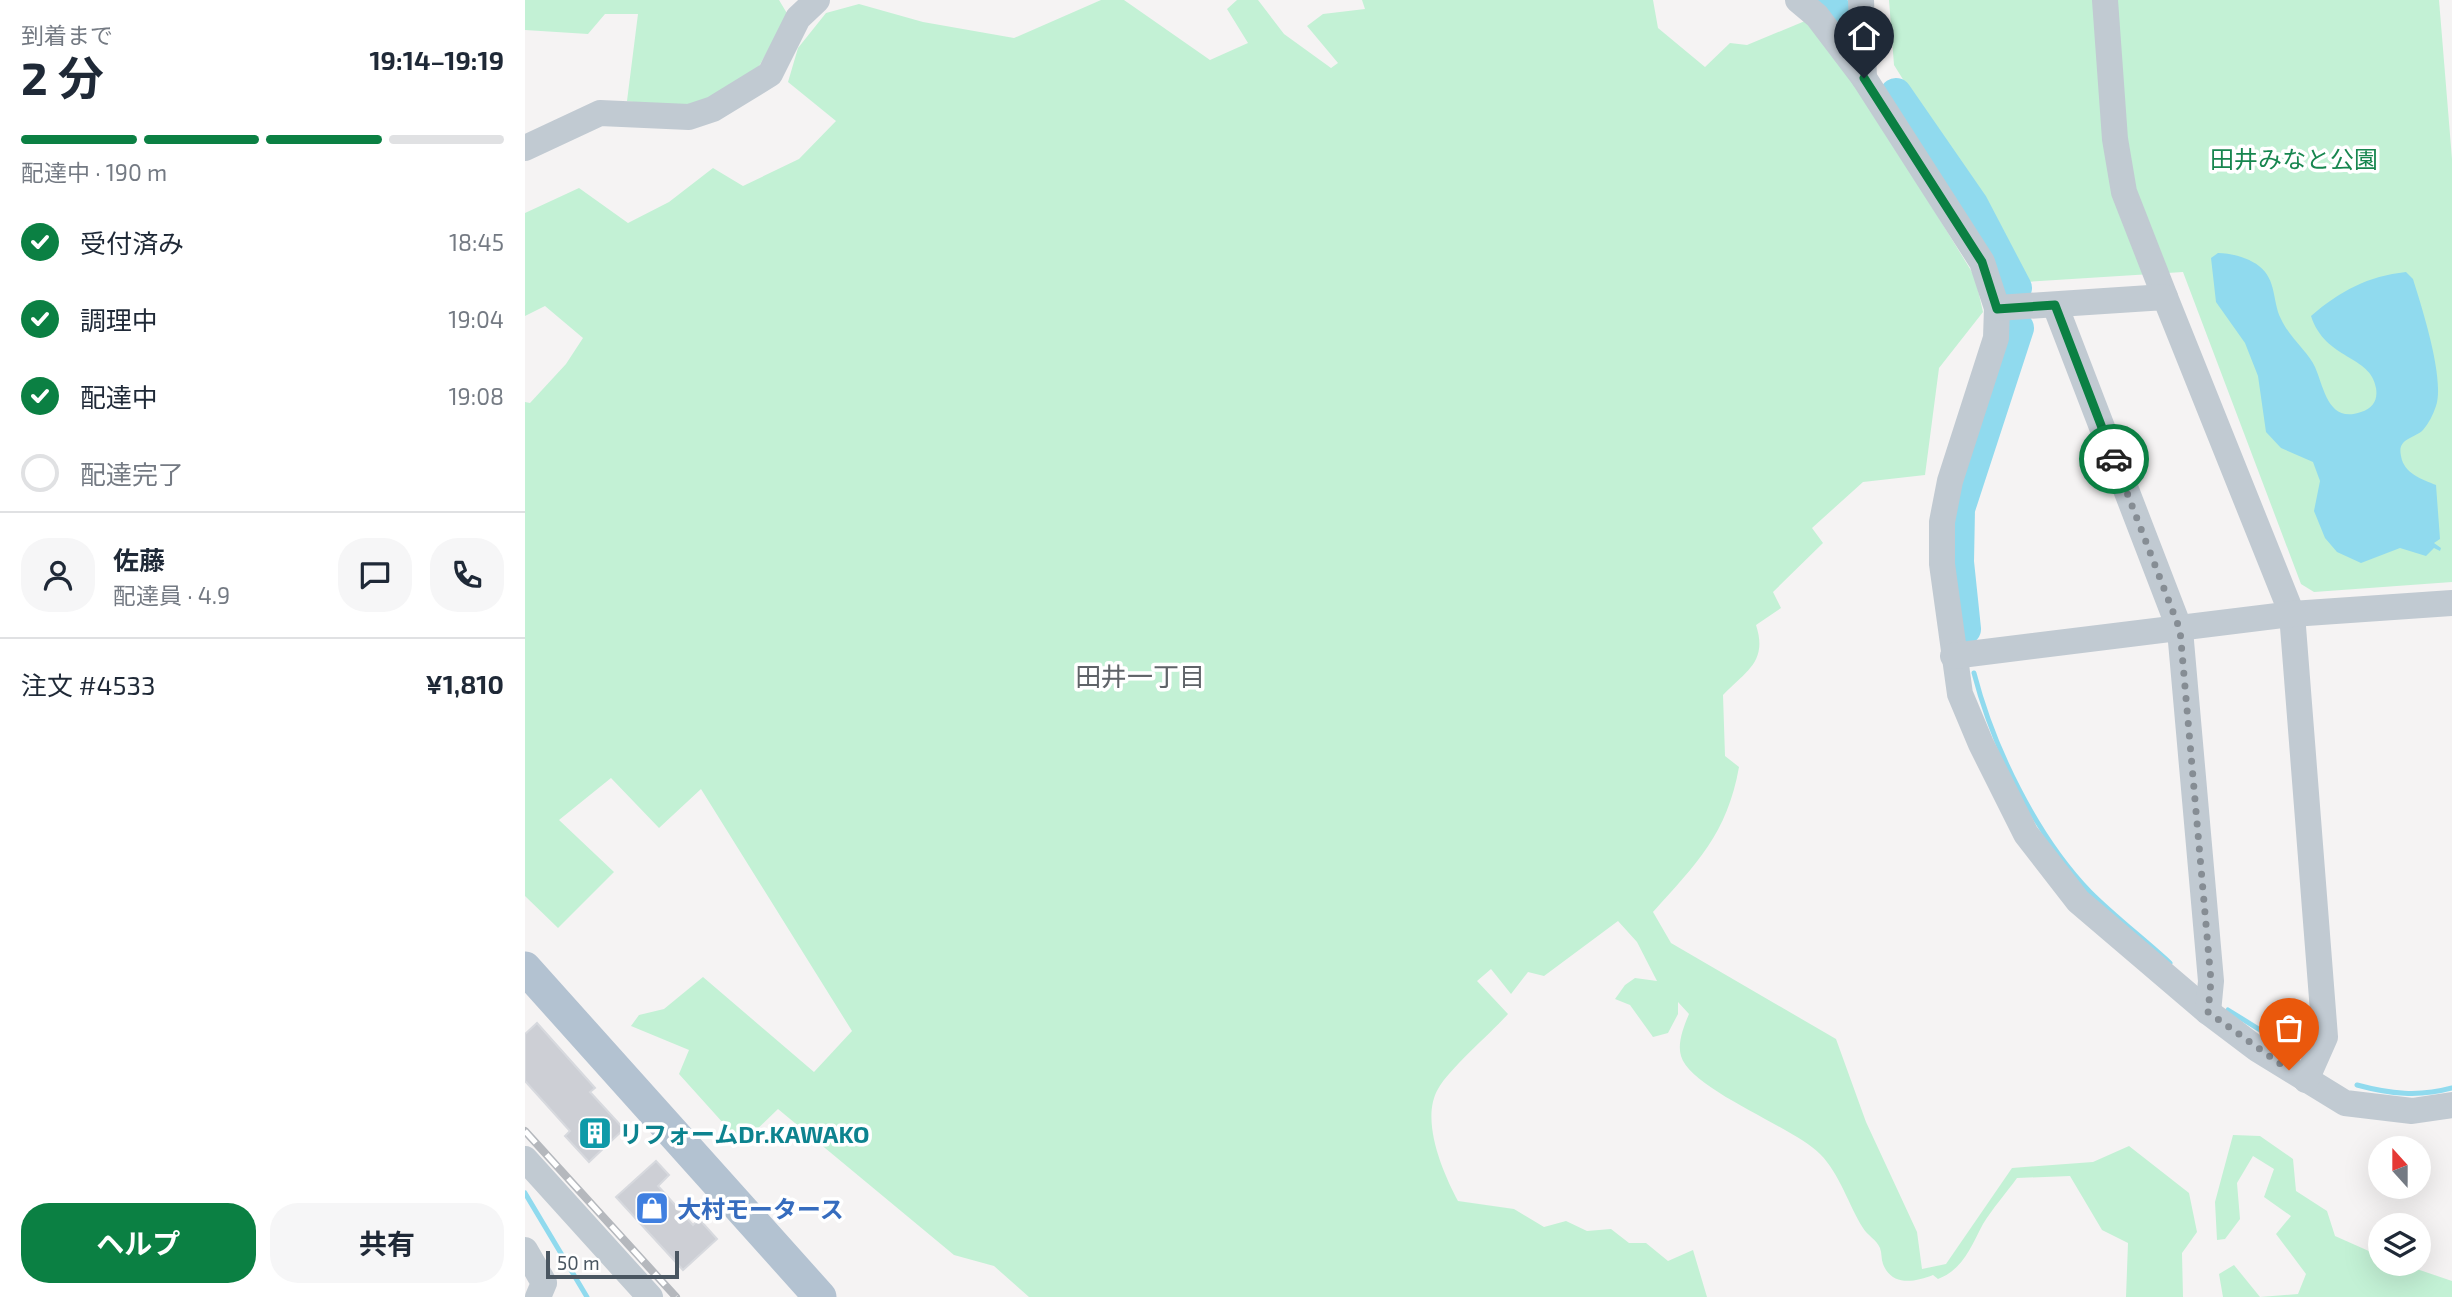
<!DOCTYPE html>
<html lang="ja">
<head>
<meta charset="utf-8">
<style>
  body { margin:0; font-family:"Exo 2","Noto Sans JP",sans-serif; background:#f6f6f7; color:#1f2937; height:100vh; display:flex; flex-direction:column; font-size:26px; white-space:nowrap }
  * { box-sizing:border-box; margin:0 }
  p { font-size:23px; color:#747a83 }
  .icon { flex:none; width:38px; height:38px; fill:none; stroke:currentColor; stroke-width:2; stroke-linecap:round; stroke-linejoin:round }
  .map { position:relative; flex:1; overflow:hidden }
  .drawer { display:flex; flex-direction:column; background:#fff; width:525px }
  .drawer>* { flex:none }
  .needle { width:46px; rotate:339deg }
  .tools { position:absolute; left:1843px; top:1136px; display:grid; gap:14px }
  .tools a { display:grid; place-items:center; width:63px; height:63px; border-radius:50%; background:#fff; box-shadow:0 7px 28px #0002; font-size:35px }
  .scale { position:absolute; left:21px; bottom:18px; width:133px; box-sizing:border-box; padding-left:7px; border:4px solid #4a5661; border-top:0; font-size:19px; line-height:24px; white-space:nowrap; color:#4a5661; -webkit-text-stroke:5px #fff; paint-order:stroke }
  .pin { position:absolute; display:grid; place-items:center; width:60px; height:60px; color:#fff; margin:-72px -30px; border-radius:50% 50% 50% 0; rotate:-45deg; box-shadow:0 0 7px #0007 }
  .pin .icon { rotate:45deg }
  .courier { position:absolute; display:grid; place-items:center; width:70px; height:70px; margin:-35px; border:5px solid #0b8043; border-radius:50%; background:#fff; color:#222; box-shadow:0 2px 9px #0007 }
  .headline em { font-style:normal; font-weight:700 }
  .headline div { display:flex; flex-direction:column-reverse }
  .headline { display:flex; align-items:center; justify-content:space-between; height:119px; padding:0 21px }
  h1 { font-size:46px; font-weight:700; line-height:52px }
  .bar { display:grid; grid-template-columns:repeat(4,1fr); gap:10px 7px; align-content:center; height:84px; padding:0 21px }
  .bar i { height:9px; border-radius:5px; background:#e0e1e3 }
  .bar .current { background:#0b8043 }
  .bar p { grid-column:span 4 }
  .line { display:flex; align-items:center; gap:18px; padding:0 21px; border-top:2px solid #e0e1e3 }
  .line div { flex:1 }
  .round { display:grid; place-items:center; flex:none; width:74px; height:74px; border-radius:28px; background:#f6f6f7 }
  ol { padding:0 21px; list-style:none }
  li { display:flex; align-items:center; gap:21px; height:77px }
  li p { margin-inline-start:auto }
  li .icon { padding:7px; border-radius:50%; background:#0b8043; color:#fff; stroke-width:4 }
  li:last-child { color:#747a83 }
  li i { width:38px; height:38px; border:4px solid #e0e1e3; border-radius:50% }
  .cta { display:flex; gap:14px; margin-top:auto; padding:14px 21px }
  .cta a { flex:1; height:80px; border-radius:28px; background:#0b8043; color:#fff; font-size:28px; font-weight:700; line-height:80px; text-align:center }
  .cta a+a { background:#f6f6f7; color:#1f2937 }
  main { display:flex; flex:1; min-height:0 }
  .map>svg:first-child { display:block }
  .green { fill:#c3f1d5 }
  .water { fill:#90daee }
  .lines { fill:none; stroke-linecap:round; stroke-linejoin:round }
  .stream { stroke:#90daee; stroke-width:5 }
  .river { stroke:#90daee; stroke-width:32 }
  .building { fill:#cdcfd5; stroke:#d7d9de; stroke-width:2 }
  .minor { stroke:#c1cad2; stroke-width:26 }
  .major { stroke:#b3c2d1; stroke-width:33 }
  .rail-casing { stroke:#b5b8bd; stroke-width:8 }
  .rail { stroke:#fff; stroke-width:5; stroke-dasharray:16; stroke-linecap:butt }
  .done { stroke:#868d94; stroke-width:7; stroke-dasharray:0 12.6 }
  .route { stroke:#0b8043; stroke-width:9 }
  .labels { text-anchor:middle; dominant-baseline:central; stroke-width:7; stroke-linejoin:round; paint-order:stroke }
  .park-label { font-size:24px; fill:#17864f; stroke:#fff }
  .culture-label { font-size:24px; font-weight:bold; fill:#0d838f; stroke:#fff; text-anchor:start }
  .shop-label { font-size:24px; font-weight:bold; fill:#366cbe; stroke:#fff; text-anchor:start }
  .neighbourhood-label { font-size:26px; fill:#5f6368; stroke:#fff }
</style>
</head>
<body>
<main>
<section class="drawer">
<div class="headline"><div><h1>2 分</h1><p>到着まで</p></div><em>19:14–19:19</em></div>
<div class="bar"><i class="current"></i><i class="current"></i><i class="current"></i><i></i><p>配達中 · 190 m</p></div>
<ol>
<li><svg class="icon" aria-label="check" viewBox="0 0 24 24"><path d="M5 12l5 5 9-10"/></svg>受付済み<p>18:45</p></li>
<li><svg class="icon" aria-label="check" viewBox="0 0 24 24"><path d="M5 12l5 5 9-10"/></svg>調理中<p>19:04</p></li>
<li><svg class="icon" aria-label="check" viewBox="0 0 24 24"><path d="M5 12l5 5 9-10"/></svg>配達中<p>19:08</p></li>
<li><i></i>配達完了</li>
</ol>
<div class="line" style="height:126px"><a class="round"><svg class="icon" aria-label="person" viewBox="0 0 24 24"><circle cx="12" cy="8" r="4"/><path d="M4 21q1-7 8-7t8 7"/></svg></a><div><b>佐藤</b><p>配達員 · 4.9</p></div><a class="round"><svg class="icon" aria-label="chat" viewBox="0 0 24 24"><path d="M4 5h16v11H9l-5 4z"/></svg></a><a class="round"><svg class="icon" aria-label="phone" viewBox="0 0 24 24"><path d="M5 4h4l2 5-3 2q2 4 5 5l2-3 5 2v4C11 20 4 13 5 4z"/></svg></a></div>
<div class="line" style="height:91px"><div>注文 #4533</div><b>¥1,810</b></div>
<div class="cta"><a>ヘルプ</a><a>共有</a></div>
</section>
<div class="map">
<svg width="1927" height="1297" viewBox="0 0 1927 1297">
  <rect width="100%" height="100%" fill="#f5f3f3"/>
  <g class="green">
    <path d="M0,0H254L263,15L233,68L190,96L154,109L102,101L113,14H80L63,34L0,30Z"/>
    <path d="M576,0H599L685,60L723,43L702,9L712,0H733L759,34L806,68L813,63L782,26L798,14L840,9L837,0H1128L1133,28L1180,67L1205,43L1222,45L1280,21L1333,86L1450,277L1458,312L1414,368L1400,475L1338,482L1287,528L1298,543L1248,592L1256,608L1231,625C1243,662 1221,671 1198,695L1200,756L1214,767C1202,834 1172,863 1128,912L1146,943L1311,1039L1341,1122L1392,1232L1397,1269L1421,1264L1487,1168L1568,1162L1604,1146L1664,1193L1672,1232L1657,1253L1658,1297H1601L1603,1243L1577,1230L1545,1176L1492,1178C1481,1193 1468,1208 1458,1224C1446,1246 1439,1269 1413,1279L1408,1275C1390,1282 1367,1287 1358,1264C1356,1259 1357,1253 1355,1248C1352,1240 1342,1235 1338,1228C1323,1204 1315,1174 1295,1154C1269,1127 1166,1090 1156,1056C1152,1043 1159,1026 1164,1014L1153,1002V1014L1143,1033L1128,1037L1105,1005L1090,999L1100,985L1110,978L1132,981L1112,942L1093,921L1019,976L1003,972L986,994L966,969L952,981L983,1014C966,1033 924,1069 913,1089C895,1120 918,1173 933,1201L989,1209L1019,1227L1041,1221L1062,1231L1086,1229L1104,1243H1121L1143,1261L1168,1250L1182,1297H504L469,1266L429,1255L253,1109L217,1144L154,1074L164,1050L106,1026L114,1015L139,1009L178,977L289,1072L327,1031L176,789L134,828L86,778L34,820L89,872L33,928L0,896V402L5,403L41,364L58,338L20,306L0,316V213L54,188L103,223L144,202L188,168L218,186L274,159L311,121L263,82L273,48L301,13L334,4L398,22L489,38Z"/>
    <path d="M1364,0H1914L1927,159V582L1789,592L1776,584L1658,272L1500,282L1375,86L1379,81L1369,65Z"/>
    <path d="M1708,1135L1735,1136L1768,1159L1771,1191L1802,1211L1810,1236L1855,1256V1264H1877L1927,1281V1297H1698L1694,1274L1709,1265L1735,1297L1773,1294L1781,1274L1751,1234L1766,1216L1739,1197L1749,1169L1728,1156L1712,1183L1715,1219L1700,1239L1692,1240L1690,1202Z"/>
  </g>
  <path class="water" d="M1693,253C1706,253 1724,258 1734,266C1752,280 1747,301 1756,319C1764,337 1784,353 1790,367C1799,387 1803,424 1836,412C1848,408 1853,400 1851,388C1846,355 1800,360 1786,316C1815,291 1843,276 1881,272L1888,279C1897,308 1920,379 1911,406C1908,415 1904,423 1898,430C1889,439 1872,438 1876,456C1879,474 1897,479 1911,485L1915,539L1909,543L1916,548L1915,551L1909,548L1901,556L1875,548L1836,563L1812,552L1800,538L1789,511L1795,481L1788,462L1756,448L1741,432L1733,376L1720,343L1691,302L1686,258Z"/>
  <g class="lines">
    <g class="stream">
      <path d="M1449,673C1468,747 1511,836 1565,892C1590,917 1619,939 1645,963"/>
      <path d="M1703,1010L1756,1043"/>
      <path d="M1832,1085C1865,1094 1894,1097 1927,1088"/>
      <path d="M0,1193L62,1297"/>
    </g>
    <g class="river">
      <path d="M1299,0L1310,10"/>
      <path d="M1371,94L1447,204L1491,288"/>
      <path d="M1440,629L1433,562L1434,509L1493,328"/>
    </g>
  </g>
  <g class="building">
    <path d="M12,1023L70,1088L65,1092L99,1129L64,1162L40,1136L45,1131L0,1081V1034Z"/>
    <path d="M131,1161L144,1175L133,1186L168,1225L174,1219L192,1239L158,1270L91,1197Z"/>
  </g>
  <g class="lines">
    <g class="minor">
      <path d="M1273,0L1292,16L1339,78L1457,262L1472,308L1471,338L1425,481L1417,522V564L1435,694L1456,744L1501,834L1553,901L1683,1012L1732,1049L1820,1103L1887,1111L1927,1105"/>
      <path d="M1336,0L1339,78"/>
      <path d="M1580,0L1590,139L1599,192L1640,297"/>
      <path d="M0,148L75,113L164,117L188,109L245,74L273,18L292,0"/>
      <path d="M1530,305L1655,630L1686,981L1683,1012"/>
      <path d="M1472,308L1640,297L1767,614L1800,1037L1781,1080"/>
      <path d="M1428,656L1767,614L1927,603"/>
      <path d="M0,1159L125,1297"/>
      <path d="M0,1250L19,1283L13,1297"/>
    </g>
    <path class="major" d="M0,968L295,1297"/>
    <g class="rail-casing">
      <path id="rail" d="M0,1131L151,1297"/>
    </g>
    <use href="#rail" class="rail"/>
  </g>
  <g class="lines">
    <path class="done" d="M1589,459L1655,630L1686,981L1683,1012L1764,1070"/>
    <path class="route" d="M1339,78L1457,262L1472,309L1530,305L1589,459"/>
  </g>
  <defs>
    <g id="building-square" transform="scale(1.75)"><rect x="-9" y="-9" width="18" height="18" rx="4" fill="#0f9aa8" stroke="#fff"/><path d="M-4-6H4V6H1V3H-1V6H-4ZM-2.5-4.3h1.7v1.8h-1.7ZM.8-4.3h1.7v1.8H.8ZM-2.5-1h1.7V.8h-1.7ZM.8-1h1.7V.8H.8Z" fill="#fff"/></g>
    <g id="shop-square" transform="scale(1.75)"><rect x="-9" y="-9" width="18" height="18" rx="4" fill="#3f7fe0" stroke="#fff"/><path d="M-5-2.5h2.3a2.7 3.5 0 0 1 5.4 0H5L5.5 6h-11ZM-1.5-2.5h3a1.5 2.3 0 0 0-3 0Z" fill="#fff"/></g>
  </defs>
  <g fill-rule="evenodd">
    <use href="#building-square" x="70" y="1133"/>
    <use href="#shop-square" x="127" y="1208"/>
  </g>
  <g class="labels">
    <g class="park-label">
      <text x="1769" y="158">田井みなと公園</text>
    </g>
    <g class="culture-label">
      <text x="94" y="1133">リフォームDr.KAWAKO</text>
    </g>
    <g class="shop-label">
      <text x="152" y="1208">大村モータース</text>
    </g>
    <g class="neighbourhood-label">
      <text x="615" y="675">田井一丁目</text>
    </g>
  </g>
</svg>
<div class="tools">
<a><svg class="needle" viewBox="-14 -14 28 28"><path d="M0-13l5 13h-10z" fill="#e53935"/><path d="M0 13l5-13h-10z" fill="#747a83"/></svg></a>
<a><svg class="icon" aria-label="layers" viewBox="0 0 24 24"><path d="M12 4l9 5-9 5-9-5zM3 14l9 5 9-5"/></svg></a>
</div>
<div class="scale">50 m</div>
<div class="pin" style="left:1764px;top:1070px;background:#ea580c"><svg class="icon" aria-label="bag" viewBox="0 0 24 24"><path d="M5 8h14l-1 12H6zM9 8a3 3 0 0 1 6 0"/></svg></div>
<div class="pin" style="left:1339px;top:78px;background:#1f2937"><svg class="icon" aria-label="home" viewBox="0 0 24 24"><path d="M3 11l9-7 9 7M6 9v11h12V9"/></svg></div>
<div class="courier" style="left:1589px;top:459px"><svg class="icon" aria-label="car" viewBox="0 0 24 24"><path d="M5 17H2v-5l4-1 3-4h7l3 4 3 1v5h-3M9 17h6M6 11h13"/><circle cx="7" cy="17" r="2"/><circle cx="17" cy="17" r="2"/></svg></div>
</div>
</main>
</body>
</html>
